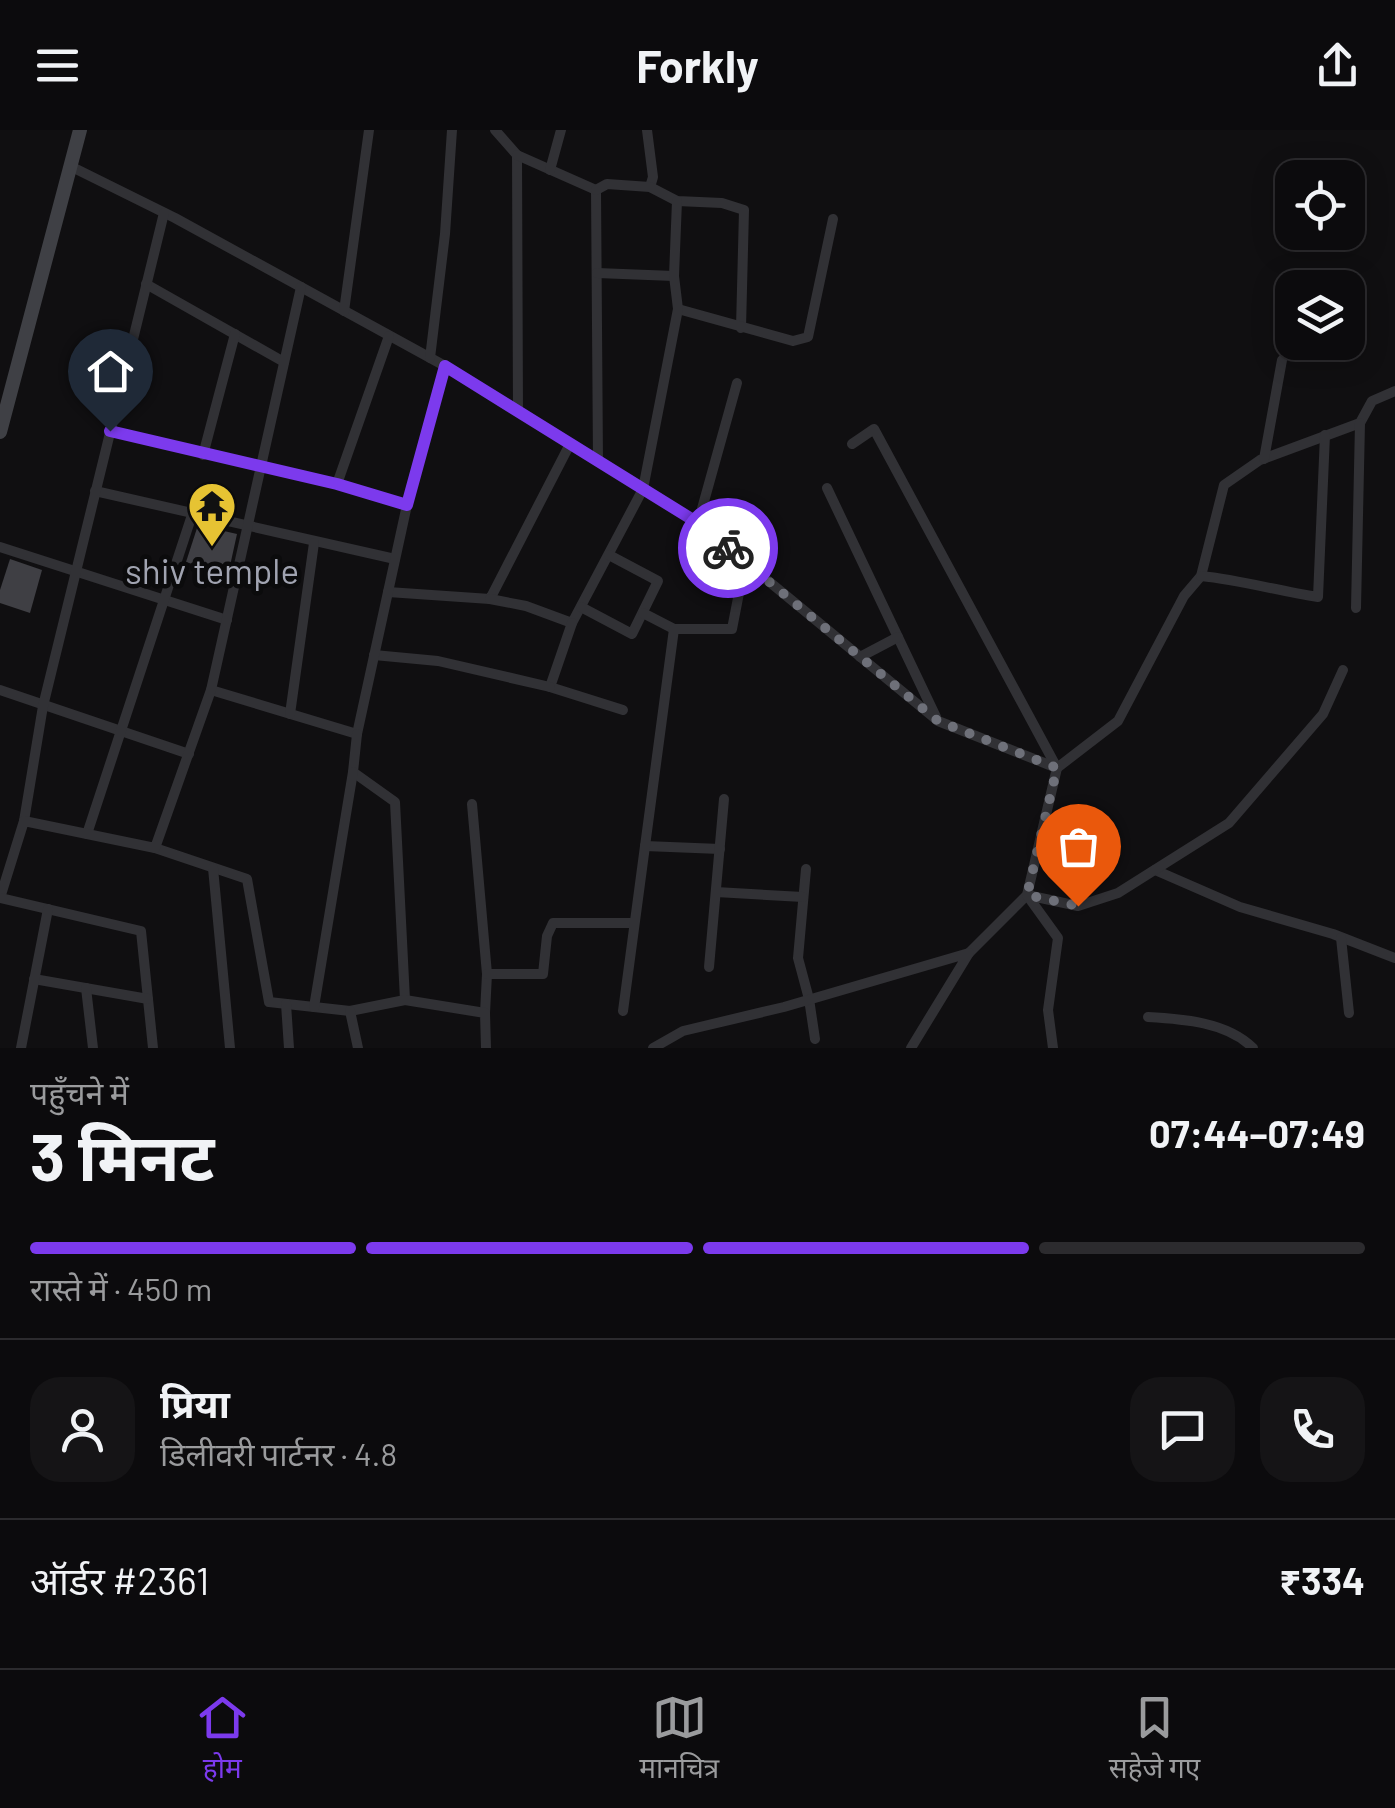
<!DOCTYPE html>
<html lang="hi">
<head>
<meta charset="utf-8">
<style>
  body { margin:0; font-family:Barlow,"Noto Sans Devanagari",sans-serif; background:#151416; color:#f1f3f6; height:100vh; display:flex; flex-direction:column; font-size:38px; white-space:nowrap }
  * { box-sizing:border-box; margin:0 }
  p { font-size:32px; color:#9a9b9d }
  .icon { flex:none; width:55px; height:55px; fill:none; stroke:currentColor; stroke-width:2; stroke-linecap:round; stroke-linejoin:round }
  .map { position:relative; height:918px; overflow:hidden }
  .details { display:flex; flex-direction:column; background:#0c0b0d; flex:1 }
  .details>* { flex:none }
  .tools { position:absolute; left:1275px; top:30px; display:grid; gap:20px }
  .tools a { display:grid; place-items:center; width:90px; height:90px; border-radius:20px; background:#0c0b0d; box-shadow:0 5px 25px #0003,0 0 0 2px #2c2b2e; font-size:50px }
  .pin { position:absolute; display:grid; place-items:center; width:85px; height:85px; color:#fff; margin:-102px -42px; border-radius:50% 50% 50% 0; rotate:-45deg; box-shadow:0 0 10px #0007 }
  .pin .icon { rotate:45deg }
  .courier { position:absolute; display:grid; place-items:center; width:100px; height:100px; margin:-50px; border:8px solid #7c3aed; border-radius:50%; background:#fff; color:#222; box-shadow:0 2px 12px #0007 }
  .summary em { font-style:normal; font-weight:700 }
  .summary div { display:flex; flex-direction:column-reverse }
  .summary { display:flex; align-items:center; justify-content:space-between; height:170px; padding:0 30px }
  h1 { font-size:65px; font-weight:700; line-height:75px }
  .bar { display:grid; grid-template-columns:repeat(4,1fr); gap:15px 10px; align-content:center; height:120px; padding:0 30px }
  .bar i { height:12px; border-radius:8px; background:#2c2b2e }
  .bar .current { background:#7c3aed }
  .bar p { grid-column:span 4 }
  .line { display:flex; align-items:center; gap:25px; padding:0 30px; border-top:2px solid #2c2b2e }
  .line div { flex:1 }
  .round { display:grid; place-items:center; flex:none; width:105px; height:105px; border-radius:30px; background:#151416 }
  header { display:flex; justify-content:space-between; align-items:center; height:130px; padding:0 30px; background:#0c0b0d; font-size:45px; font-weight:700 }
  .dock { display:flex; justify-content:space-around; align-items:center; height:140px; border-top:2px solid #2c2b2e; background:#0c0b0d; font-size:28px; color:#9a9b9d }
  .dock a { display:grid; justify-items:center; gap:5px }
  .dock .current { color:#7c3aed }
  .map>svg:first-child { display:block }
  .building { fill:#3f3f44 }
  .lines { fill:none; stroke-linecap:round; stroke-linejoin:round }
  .street { stroke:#313135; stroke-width:10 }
  .secondary { stroke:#3f4045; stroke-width:14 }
  .done { stroke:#6e7079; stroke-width:10; stroke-dasharray:0 18 }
  .route { stroke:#7c3aed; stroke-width:12 }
  .labels { text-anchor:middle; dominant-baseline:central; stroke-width:9; stroke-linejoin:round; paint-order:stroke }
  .poi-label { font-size:35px; fill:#a1a4b1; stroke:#0b0b0c }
</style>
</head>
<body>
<header><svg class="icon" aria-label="menu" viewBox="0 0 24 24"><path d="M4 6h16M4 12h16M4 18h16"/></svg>Forkly<svg class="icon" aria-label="share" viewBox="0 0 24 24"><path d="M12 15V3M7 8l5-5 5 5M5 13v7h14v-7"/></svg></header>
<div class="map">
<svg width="1395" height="918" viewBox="0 0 1395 918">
  <rect width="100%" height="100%" fill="#100f11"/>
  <g class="building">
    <path d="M198,395L237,404L228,445L186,432Z"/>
    <path d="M10,429L42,440L30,483L0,473V460Z"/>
  </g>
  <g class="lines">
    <g class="street">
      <path d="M495,0L517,25L518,282"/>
      <path d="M647,0L653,47L650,57"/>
      <path d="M517,25L596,60L598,331"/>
      <path d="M70,36L175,88L445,236L698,393L938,591L1057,638L1027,765L969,823"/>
      <path d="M550,40L561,0"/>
      <path d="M596,60L607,54L650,57L677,71L722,73L744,80L741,198"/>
      <path d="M597,143L674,146"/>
      <path d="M146,154L284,232"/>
      <path d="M678,179L793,211L808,207L833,89"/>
      <path d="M344,181L369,0"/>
      <path d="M430,228L445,104L452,0"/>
      <path d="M110,301L337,354L407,375"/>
      <path d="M852,314L874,299L1057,638L1118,591L1184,466L1201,446L1224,355L1260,330L1360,293L1372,271L1395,261"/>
      <path d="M203,325L235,204"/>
      <path d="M1264,329L1282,230"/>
      <path d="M337,354L389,206"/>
      <path d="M827,358L936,587"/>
      <path d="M95,361L395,429"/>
      <path d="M698,393L737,253"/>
      <path d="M0,417L227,490"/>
      <path d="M1201,446C1241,450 1278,461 1318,467L1325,305"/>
      <path d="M388,462L490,469L570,314"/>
      <path d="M490,469L526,476L572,493L643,359L678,179L674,146L677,71"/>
      <path d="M581,477L632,504L658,451L609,425"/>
      <path d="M1356,478L1360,293"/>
      <path d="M643,483L674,499"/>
      <path d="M572,493L550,557L623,580"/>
      <path d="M374,525L438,531L550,557"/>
      <path d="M860,527L898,507"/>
      <path d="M0,560L189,624"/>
      <path d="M211,560L357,604L407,375L445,236"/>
      <path d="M290,584L314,413"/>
      <path d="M357,604L353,642L395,672L405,870"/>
      <path d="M472,674L487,844L485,883"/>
      <path d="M24,691L43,576L164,83"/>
      <path d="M87,704L192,385"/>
      <path d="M645,716L720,719"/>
      <path d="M155,718L247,749L269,872L350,881L405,870L485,883L486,918"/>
      <path d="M213,738L230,918"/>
      <path d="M806,739L798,828L809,869L815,909"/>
      <path d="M1155,740L1240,777L1333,804L1395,828"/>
      <path d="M716,762L803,767"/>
      <path d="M0,768L24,691L155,718L211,560L301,157"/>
      <path d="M1,768L141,801L153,918"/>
      <path d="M1341,808L1349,883"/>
      <path d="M709,837L724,669"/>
      <path d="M487,844H543L547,806L553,793H634"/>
      <path d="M34,849L148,869"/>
      <path d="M86,858L93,918"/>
      <path d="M286,874L289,918"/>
      <path d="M314,877L353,642"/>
      <path d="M350,881L358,918"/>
      <path d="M623,881L674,499H732L745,432"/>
      <path d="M1148,887C1183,889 1227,892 1253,918"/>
      <path d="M21,918L48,779"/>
      <path d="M653,918L683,901L784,877L969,823L911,918"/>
      <path d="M1053,918L1048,880L1058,808L1027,765L1078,776L1118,763L1229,693L1323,584L1343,540"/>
    </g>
    <path class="secondary" d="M0,302L80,0"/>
  </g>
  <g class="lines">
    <path class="done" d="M728,418L938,591L1057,638L1027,765L1078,776"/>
    <path class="route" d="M110,301L337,354L407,375L445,236L698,393L728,418"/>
  </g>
  <defs>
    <g id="temple-pin" transform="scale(2.5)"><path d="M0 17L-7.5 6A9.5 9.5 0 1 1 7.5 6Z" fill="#e6c333" stroke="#0b0b0c"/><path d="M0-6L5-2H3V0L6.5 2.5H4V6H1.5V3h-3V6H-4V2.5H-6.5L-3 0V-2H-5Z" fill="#111"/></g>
  </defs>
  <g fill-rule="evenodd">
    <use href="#temple-pin" x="212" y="376"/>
  </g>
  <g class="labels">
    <g class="poi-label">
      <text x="212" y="440">shiv temple</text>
    </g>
  </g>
</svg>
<div class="tools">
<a><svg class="icon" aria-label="locate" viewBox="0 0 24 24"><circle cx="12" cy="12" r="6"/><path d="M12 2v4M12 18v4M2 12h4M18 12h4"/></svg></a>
<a><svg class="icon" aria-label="layers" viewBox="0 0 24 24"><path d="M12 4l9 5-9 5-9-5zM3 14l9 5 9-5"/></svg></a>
</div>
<div class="pin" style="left:1078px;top:776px;background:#ea580c"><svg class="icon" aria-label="bag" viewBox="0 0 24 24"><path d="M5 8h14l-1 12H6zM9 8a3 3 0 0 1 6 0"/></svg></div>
<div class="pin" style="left:110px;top:301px;background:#1f2937"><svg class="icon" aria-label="home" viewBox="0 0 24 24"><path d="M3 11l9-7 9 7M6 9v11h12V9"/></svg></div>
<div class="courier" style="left:728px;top:418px"><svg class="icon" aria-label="bike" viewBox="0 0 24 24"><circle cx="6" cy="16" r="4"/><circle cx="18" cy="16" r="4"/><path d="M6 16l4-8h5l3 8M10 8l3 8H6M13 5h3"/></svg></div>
</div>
<section class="details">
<div class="summary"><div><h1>3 मिनट</h1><p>पहुँचने में</p></div><em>07:44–07:49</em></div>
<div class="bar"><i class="current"></i><i class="current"></i><i class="current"></i><i></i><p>रास्ते में · 450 m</p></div>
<div class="line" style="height:180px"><a class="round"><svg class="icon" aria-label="person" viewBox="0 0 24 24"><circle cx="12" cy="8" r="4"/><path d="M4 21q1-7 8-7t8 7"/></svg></a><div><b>प्रिया</b><p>डिलीवरी पार्टनर · 4.8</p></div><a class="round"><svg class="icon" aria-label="chat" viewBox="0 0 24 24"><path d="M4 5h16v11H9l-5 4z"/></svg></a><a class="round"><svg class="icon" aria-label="phone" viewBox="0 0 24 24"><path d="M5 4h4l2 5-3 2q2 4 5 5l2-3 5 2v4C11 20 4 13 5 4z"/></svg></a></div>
<div class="line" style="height:130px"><div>ऑर्डर #2361</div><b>₹334</b></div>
</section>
<nav class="dock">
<a class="current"><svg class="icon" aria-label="home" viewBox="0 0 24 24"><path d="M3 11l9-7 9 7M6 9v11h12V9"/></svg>होम</a>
<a><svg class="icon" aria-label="map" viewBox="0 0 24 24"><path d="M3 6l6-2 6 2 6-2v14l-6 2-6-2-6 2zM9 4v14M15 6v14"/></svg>मानचित्र</a>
<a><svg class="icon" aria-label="saved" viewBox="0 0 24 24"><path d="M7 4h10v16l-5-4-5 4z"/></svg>सहेजे गए</a>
</nav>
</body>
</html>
